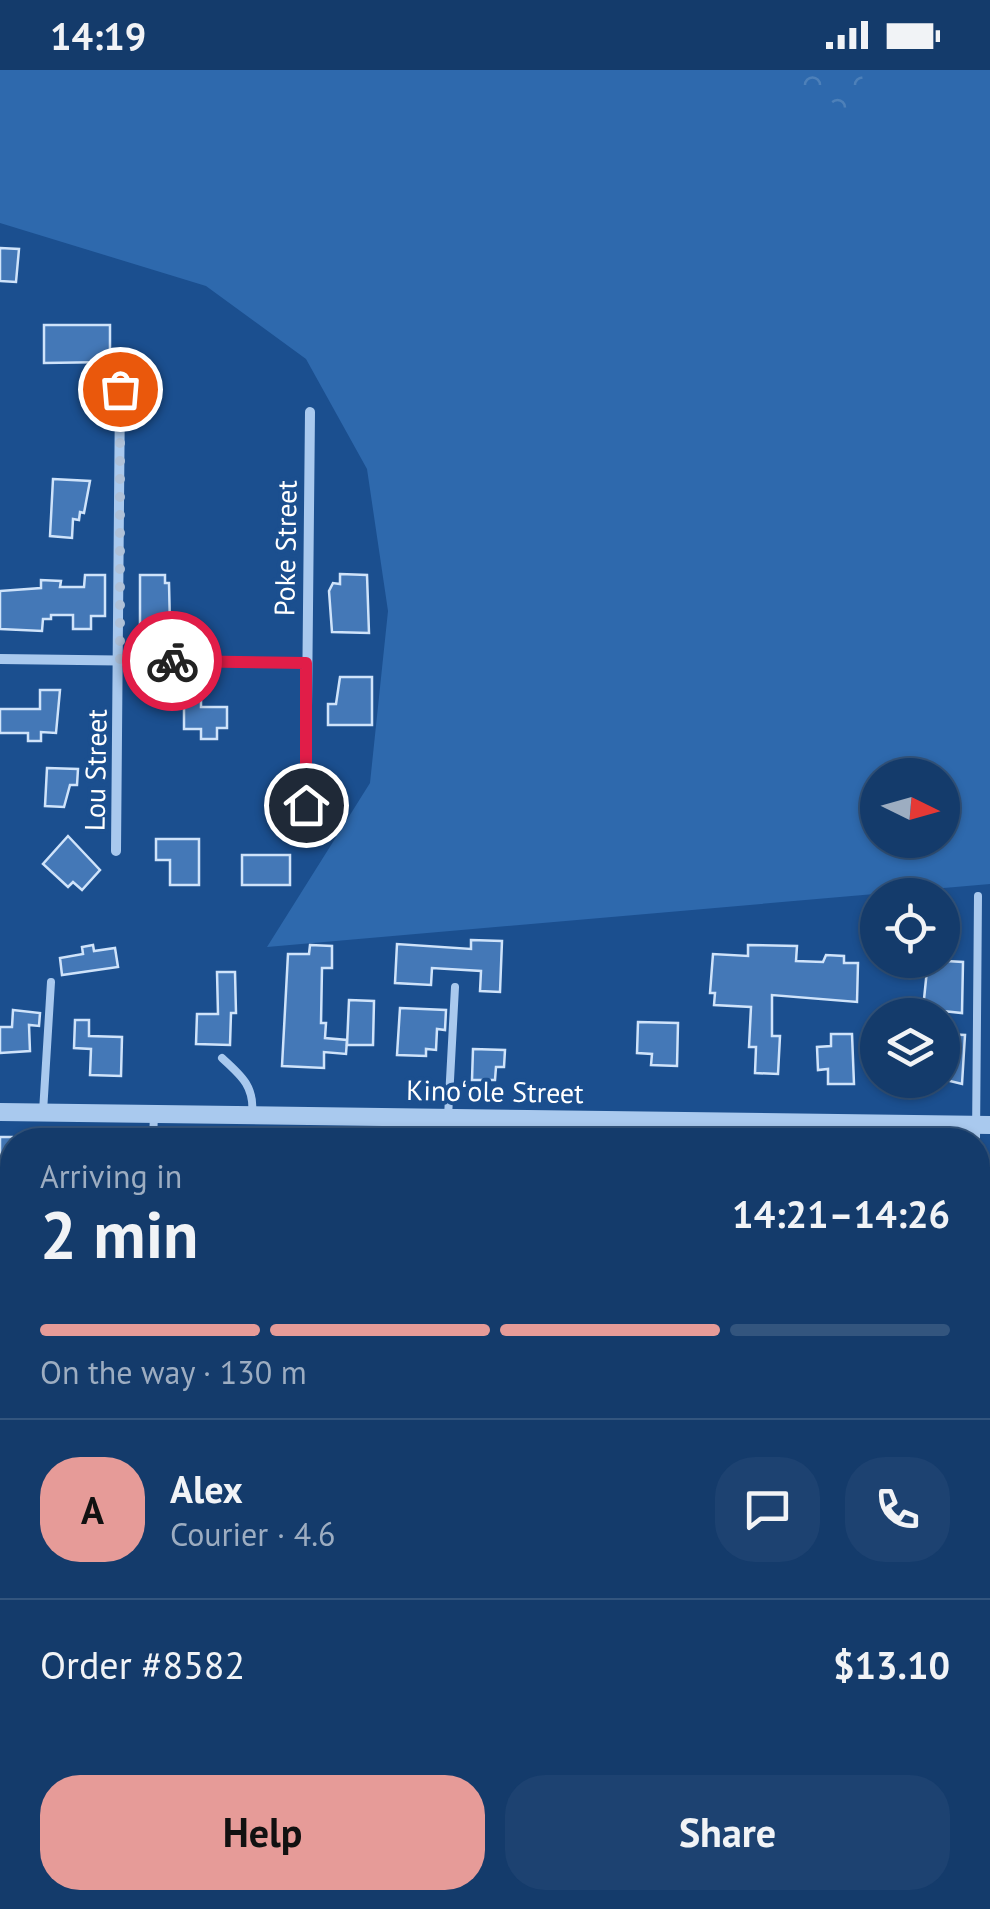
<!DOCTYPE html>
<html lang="en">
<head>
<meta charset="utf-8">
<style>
  body { margin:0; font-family:"PT Sans",sans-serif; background:#1d4271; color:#f1f3f6; height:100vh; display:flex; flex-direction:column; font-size:38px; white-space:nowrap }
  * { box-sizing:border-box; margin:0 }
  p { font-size:32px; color:#9dadc1 }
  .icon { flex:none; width:55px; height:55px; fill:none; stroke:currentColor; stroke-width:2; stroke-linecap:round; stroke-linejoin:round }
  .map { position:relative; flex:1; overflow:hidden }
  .details { position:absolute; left:0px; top:1058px; width:990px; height:782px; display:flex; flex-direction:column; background:#143b6b; border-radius:40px 40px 0 0; box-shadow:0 2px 8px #0004,0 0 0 2px #33557e }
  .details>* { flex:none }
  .needle { width:65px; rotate:95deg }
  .buttons { position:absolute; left:860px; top:688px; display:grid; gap:20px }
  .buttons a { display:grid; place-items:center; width:100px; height:100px; border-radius:50%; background:#143b6b; box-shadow:0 2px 8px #0004,0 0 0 2px #33557e; font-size:50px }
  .pin { position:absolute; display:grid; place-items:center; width:85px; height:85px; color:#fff; margin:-42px; border:5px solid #fff; border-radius:50%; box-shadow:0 2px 10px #0007 }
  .courier { position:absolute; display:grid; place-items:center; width:100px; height:100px; margin:-50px; border:8px solid #e11d48; border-radius:50%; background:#fff; color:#222; box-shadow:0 2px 12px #0007 }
  .summary em { font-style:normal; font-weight:700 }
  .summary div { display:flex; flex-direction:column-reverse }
  .summary { display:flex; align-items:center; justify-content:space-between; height:170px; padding:0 40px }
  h1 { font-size:65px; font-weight:700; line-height:75px }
  .bar { display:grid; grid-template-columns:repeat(4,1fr); gap:15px 10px; align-content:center; height:120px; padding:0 40px }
  .bar i { height:12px; border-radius:8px; background:#33557e }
  .bar .active { background:#e69b98 }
  .bar p { grid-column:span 4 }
  .line { display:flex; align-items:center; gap:25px; padding:0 40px; border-top:2px solid #33557e }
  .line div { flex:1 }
  .round { display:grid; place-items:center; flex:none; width:105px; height:105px; border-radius:40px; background:#1d4271 }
  .cta { display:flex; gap:20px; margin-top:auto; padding:20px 40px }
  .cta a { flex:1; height:115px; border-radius:40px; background:#e69b98; color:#111; font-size:40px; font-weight:700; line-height:115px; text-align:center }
  .cta a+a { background:#1d4271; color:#f1f3f6 }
  .status { display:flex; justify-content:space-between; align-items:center; height:70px; padding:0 50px; background:#143b6b; direction:ltr }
  .status svg { height:28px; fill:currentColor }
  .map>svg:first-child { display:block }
  .green { fill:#2e69ad; fill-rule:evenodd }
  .forest { fill:url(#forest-crowns) }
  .building { fill:#4478b7; stroke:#cfe3fa; stroke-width:2.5 }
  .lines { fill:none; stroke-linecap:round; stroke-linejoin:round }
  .service { stroke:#a9c9ee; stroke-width:8 }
  .minor { stroke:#a9c9ee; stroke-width:10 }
  .tertiary { stroke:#a9c9ee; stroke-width:18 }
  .trunk { stroke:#f8faff; stroke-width:28 }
  .done { stroke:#afc1d8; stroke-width:10; stroke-dasharray:0 18 }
  .route { stroke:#e11d48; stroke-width:12 }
  .labels { text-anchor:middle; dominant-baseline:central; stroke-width:8; stroke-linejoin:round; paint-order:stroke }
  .street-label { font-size:28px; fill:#fff; stroke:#1b4f8f }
</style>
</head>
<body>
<div class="status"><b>14:19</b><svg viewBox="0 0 49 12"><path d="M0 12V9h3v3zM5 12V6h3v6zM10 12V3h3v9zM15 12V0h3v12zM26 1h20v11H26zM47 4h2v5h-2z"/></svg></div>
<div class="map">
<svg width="990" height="1839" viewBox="0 0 990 1839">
  <defs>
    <pattern id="forest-crowns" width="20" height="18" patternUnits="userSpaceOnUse" patternTransform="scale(2.5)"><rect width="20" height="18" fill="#2e69ad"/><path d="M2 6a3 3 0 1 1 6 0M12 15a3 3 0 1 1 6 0" fill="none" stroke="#4d80b9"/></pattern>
  </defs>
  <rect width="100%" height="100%" fill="#1b4f8f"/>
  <path class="green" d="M0,0H990V814L267,877L370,713L388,541L367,399L306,289L206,216L0,153ZM878,705H942V770H878Z"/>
  <path class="forest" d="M795,0H861L867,32L846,49L828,27L829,11L812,23L794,16Z"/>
  <g class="building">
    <path d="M0,178L19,179L16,212L0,211Z"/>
    <path d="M44,255H110V292L44,293Z"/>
    <path d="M53,409L90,411L84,443L80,442L79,450L73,449L72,468L50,466Z"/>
    <path d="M340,504L367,505L369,563L332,562L329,521L333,513L340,514Z"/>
    <path d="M85,505H105V546H91V559H73V545H51V549H43L42,561L0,559V521L41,518V510L61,511L60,517H84Z"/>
    <path d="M140,505H165V513H169L170,556L140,559Z"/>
    <path d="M340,607H372V655H328V634H336Z"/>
    <path d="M40,620H60L56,663L41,662V671H28V663H0V639H40Z"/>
    <path d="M184,623H201V637H227V658H217V669H201V659H184Z"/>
    <path d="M47,698L78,699L77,715H70L64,737L45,736Z"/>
    <path d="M68,766L100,800L82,820L73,812L68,817L43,794Z"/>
    <path d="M156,769H199V815H170V790H156Z"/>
    <rect x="242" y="785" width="48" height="30"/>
    <path d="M471,870L502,871L500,922L480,921L481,901L432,898L431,915L395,913L397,874L471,879Z"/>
    <path d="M93,875L94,881L115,878L118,897L62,905L60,888L83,884L82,877Z"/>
    <path d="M310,875L332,876V898H322L321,953H326L325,968L347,970L346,984L324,982V998L282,996L288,884H309Z"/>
    <path d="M748,875L797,876L796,891L823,892L826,885L844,886V893H858L857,932L772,925V966H780L778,1004L755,1003L756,977H749L751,937L714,935L715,923H710L713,884L748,886Z"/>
    <path d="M928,890L963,892L962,943L923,939Z"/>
    <path d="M217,902H235L236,943H231L230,975L196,974L197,944H218Z"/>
    <path d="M349,930L374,931L373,975H347Z"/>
    <path d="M400,938L446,940L445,960L437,959L436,980L426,979V986L397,985Z"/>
    <path d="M13,940L40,943L39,956L29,955L30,981L0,983V957H12Z"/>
    <path d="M75,950H89V966L122,967L121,1006L90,1005L91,979L74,978Z"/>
    <path d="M638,952L678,953L677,996L651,995L652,984L637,983Z"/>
    <path d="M831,964H852L854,1014H828V999L818,1000L817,977L831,976Z"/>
    <path d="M944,964L965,965L962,1014L942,1009Z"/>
    <path d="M473,979L505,980L504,997H496L495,1010H472Z"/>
    <rect x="0" y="1067" width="12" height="33"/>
    <path d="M0,1627L12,1628V1678L0,1677Z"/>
  </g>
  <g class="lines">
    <g class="service">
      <path d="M222,988C242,1006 255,1017 252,1045"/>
      <path d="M43,1042L51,912"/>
      <path d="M448,1047L455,917"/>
      <path d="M153,1070L154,1044"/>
      <path d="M976,1070L978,826"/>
    </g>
    <g class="minor">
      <path d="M0,589L305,593"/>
      <path d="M306,735L310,342"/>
      <path d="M116,781L120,319"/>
      <path d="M978,1700H990"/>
      <path d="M90,1839L91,1828"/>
    </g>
    <g class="tertiary">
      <path d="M0,1042L990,1055"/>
      <path d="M0,1395H12"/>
      <path d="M978,1406H990"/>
    </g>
    <g class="trunk">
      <path d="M0,1825H12"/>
      <path d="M198,1828L990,1836"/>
    </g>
  </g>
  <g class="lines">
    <path class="done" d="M120,319V591H172"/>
    <path class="route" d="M172,591L306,593V735"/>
  </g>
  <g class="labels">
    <g class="street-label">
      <text transform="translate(285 478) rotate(-89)">Poke Street</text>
      <text transform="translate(95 700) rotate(-89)">Lou Street</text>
      <text transform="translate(495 1021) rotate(1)">Kinoʻole Street</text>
    </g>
  </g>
</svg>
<div class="buttons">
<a><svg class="needle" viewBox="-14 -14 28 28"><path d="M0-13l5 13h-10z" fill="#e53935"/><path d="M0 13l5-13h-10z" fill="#9dadc1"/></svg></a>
<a><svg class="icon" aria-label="locate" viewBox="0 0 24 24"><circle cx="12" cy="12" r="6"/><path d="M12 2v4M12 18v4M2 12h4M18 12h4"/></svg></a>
<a><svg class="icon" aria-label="layers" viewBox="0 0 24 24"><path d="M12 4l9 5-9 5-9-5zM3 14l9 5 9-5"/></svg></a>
</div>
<div class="pin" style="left:120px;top:319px;background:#ea580c"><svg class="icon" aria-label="bag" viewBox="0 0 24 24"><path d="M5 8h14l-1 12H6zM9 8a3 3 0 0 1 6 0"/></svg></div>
<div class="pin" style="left:306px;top:735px;background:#1f2937"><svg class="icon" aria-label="home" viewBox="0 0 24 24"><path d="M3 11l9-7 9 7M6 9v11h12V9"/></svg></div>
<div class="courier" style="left:172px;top:591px"><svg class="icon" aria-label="bike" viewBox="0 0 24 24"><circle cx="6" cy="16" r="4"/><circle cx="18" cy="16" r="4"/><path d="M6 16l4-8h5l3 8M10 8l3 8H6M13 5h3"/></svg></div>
<section class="details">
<div class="summary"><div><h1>2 min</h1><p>Arriving in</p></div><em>14:21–14:26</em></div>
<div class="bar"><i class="active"></i><i class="active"></i><i class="active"></i><i></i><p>On the way · 130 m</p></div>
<div class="line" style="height:180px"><b class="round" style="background:#e69b98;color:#111">A</b><div><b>Alex</b><p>Courier · 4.6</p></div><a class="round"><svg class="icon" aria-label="chat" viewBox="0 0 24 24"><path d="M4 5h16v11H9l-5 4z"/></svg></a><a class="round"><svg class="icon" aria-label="phone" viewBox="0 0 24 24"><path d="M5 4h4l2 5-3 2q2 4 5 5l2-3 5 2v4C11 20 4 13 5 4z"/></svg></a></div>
<div class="line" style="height:130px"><div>Order #8582</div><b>$13.10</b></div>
<div class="cta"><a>Help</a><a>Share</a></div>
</section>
</div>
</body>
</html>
